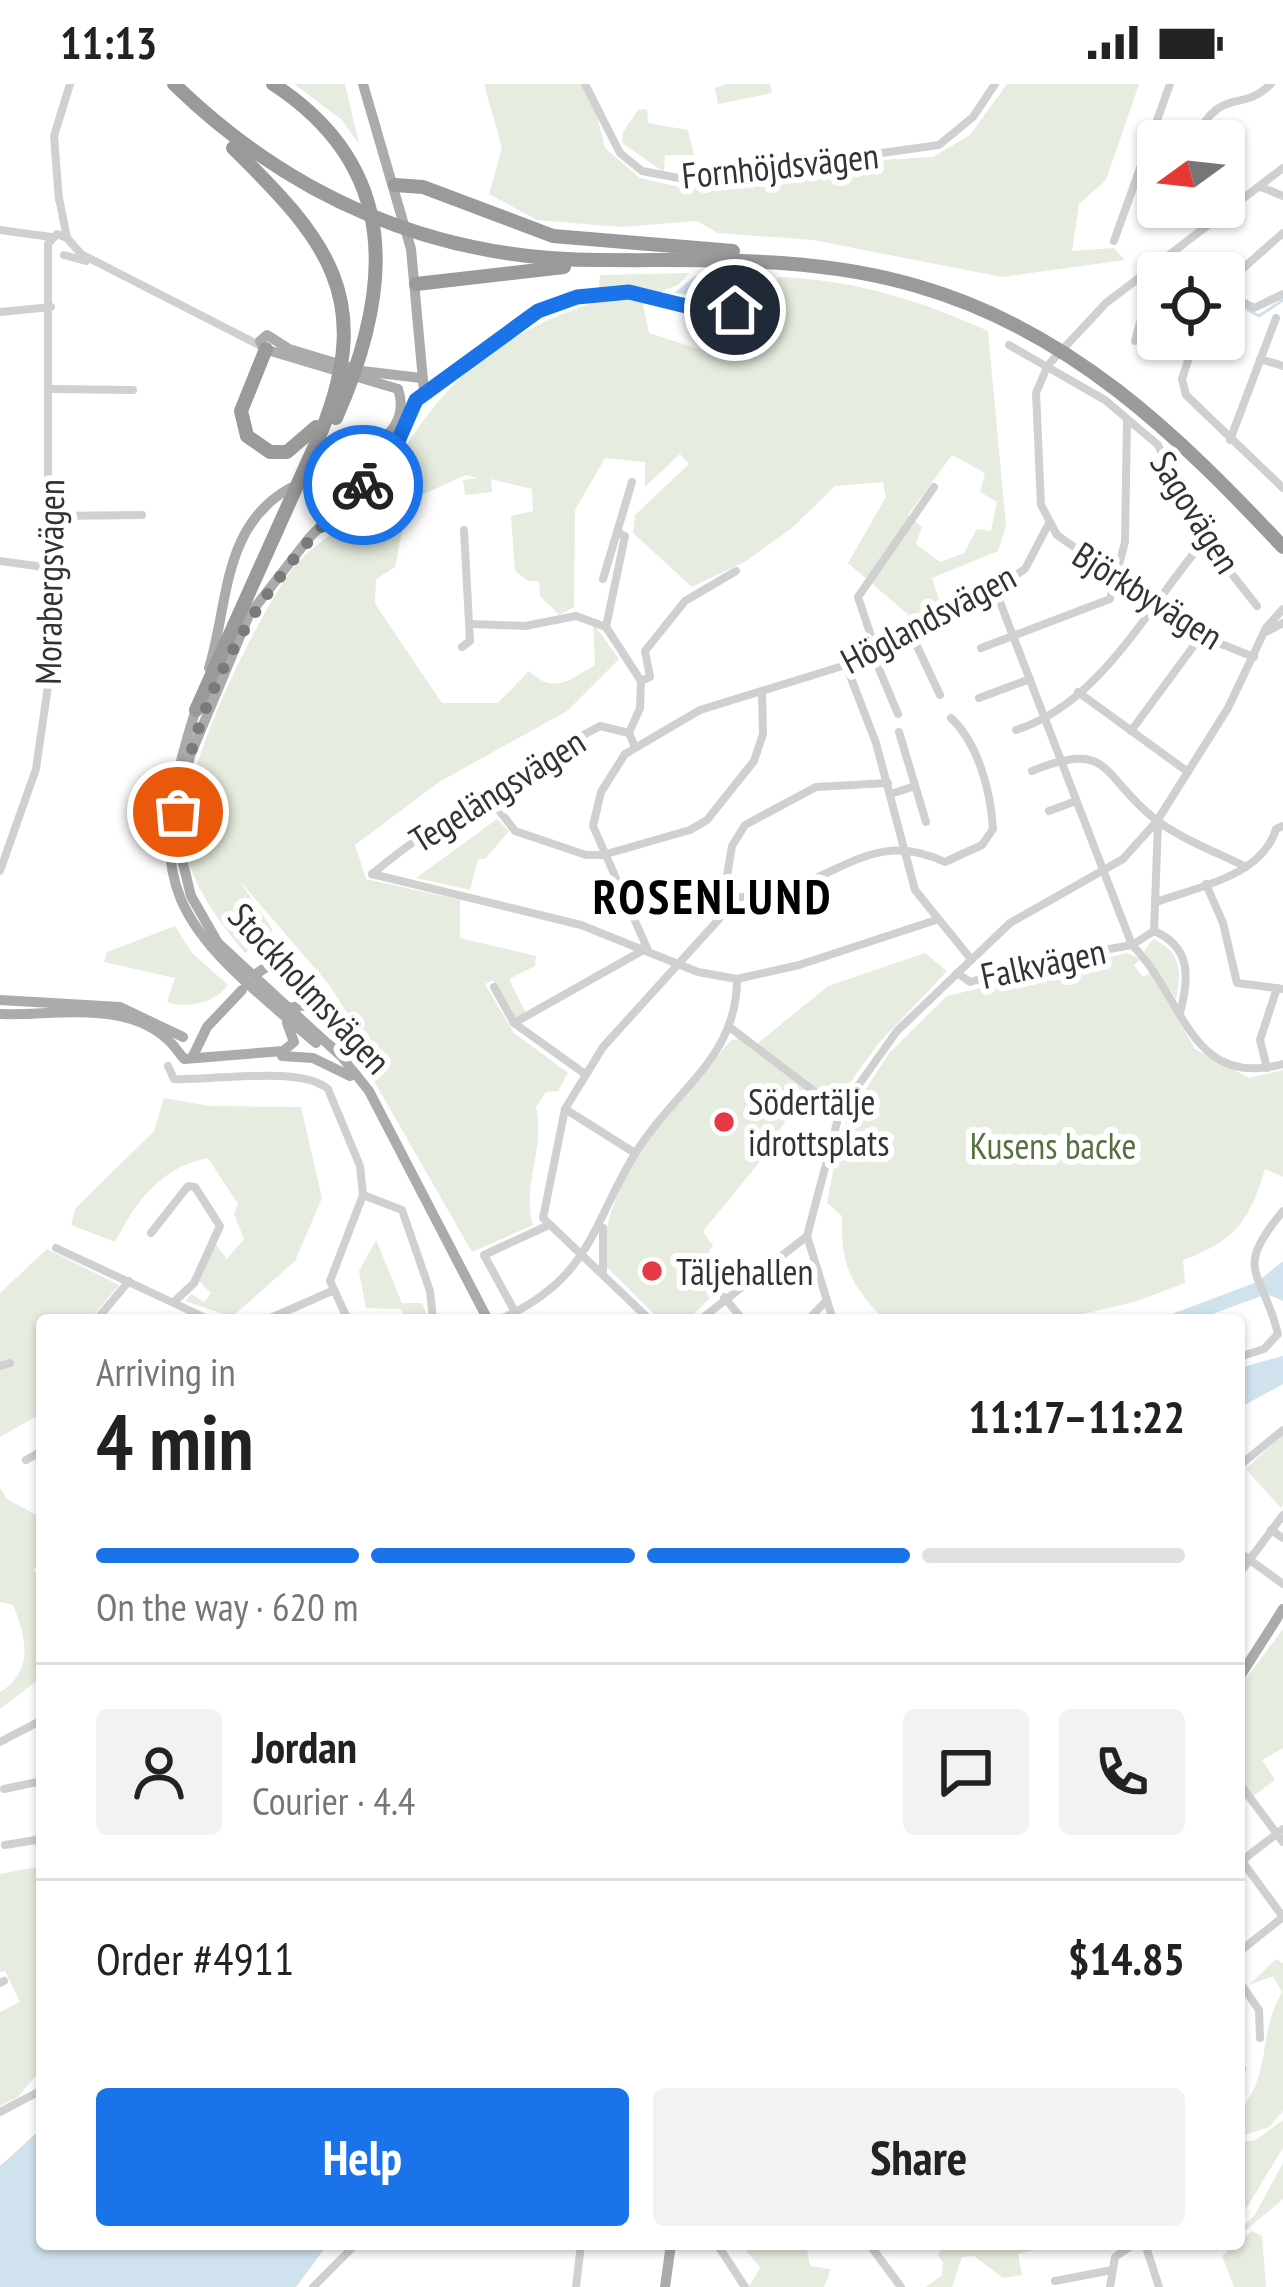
<!DOCTYPE html>
<html lang="en">
<head>
<meta charset="utf-8">
<style>
  body { margin:0; font-family:"PT Sans Narrow",sans-serif; background:#f2f2f2; color:#222; height:100vh; display:flex; flex-direction:column; font-size:45px; white-space:nowrap }
  * { box-sizing:border-box; margin:0 }
  p { font-size:39px; color:#767676 }
  .icon { flex:none; width:66px; height:66px; fill:none; stroke:currentColor; stroke-width:2; stroke-linecap:round; stroke-linejoin:round }
  .map { position:relative; flex:1; overflow:hidden }
  .details { position:absolute; left:36px; top:1230px; width:1209px; height:936px; display:flex; flex-direction:column; background:#fff; border-radius:12px; box-shadow:0 3px 9px #0004 }
  .details>* { flex:none }
  .needle { width:78px; rotate:255deg }
  .controls { position:absolute; left:1137px; top:36px; display:grid; gap:24px }
  .controls a { display:grid; place-items:center; width:108px; height:108px; border-radius:12px; background:#fff; box-shadow:0 3px 9px #0004; font-size:60px }
  .pin { position:absolute; display:grid; place-items:center; width:102px; height:102px; color:#fff; margin:-51px; border:6px solid #fff; border-radius:50%; box-shadow:0 3px 12px #0007 }
  .courier { position:absolute; display:grid; place-items:center; width:120px; height:120px; margin:-60px; border:9px solid #1a73e8; border-radius:50%; background:#fff; color:#222; box-shadow:0 3px 15px #0007 }
  .head em { font-style:normal; font-weight:800 }
  .head div { display:flex; flex-direction:column-reverse }
  .head { display:flex; align-items:center; justify-content:space-between; height:204px; padding:0 60px }
  h1 { font-size:78px; font-weight:800; line-height:90px }
  .bar { display:grid; grid-template-columns:repeat(4,1fr); gap:18px 12px; align-content:center; height:144px; padding:0 60px }
  .bar i { height:15px; border-radius:9px; background:#e0e0e0 }
  .bar .active { background:#1a73e8 }
  .bar p { grid-column:span 4 }
  .line { display:flex; align-items:center; gap:30px; padding:0 60px; border-top:3px solid #e0e0e0 }
  .line div { flex:1 }
  .round { display:grid; place-items:center; flex:none; width:126px; height:126px; border-radius:12px; background:#f2f2f2 }
  .cta { display:flex; gap:24px; margin-top:auto; padding:24px 60px }
  .cta a { flex:1; height:138px; border-radius:12px; background:#1a73e8; color:#fff; font-size:48px; font-weight:800; line-height:138px; text-align:center }
  .cta a+a { background:#f2f2f2; color:#222 }
  .status { display:flex; justify-content:space-between; align-items:center; height:84px; padding:0 60px; background:#fff; direction:ltr }
  .status svg { height:33px; fill:currentColor }
  .map>svg:first-child { display:block }
  .green { fill:#e6ecdf; fill-rule:evenodd }
  .water { fill:#cfe2ee }
  .lines { fill:none; stroke-linecap:round; stroke-linejoin:round }
  .stream { stroke:#cfe2ee; stroke-width:3 }
  .minor { stroke:#d0d0d0; stroke-width:8 }
  .major { stroke:#ababab; stroke-width:10 }
  .highway { stroke:#9a9a9a; stroke-width:14 }
  .done { stroke:#7a7a7a; stroke-width:12; stroke-dasharray:0 21.6 }
  .route { stroke:#1a73e8; stroke-width:15 }
  .poi-dot { fill:#e63946; stroke:#fff; stroke-width:4.5 }
  .labels { text-anchor:middle; dominant-baseline:central; stroke-width:12; stroke-linejoin:round; paint-order:stroke }
  .street-label { font-size:36px; fill:#333; stroke:#fff }
  .poi-label { font-size:36px; fill:#333; stroke:#fff; text-anchor:start }
  .park-label { font-size:36px; fill:#56703f; stroke:#fff }
  .district-label { font-size:48px; font-weight:bold; letter-spacing:3px; fill:#000; stroke:#fff }
</style>
</head>
<body>
<div class="status"><b>11:13</b><svg viewBox="0 0 49 12"><path d="M0 12V9h3v3zM5 12V6h3v6zM10 12V3h3v9zM15 12V0h3v12zM26 1h20v11H26zM47 4h2v5h-2z"/></svg></div>
<div class="map">
<svg width="1283" height="2203" viewBox="0 0 1283 2203">
  <rect width="100%" height="100%" fill="#fff"/>
  <g class="green">
    <path d="M294,0H345L359,60L342,36Z"/>
    <path d="M484,0H589L605,64L640,94L684,104L831,79L933,73L970,51L1007,0H1139L1106,96L1079,120L1072,167L1114,164L1125,176L1002,193L813,156L718,149L697,137L620,143L537,136L489,110L502,64Z"/>
    <path d="M726,0H770L772,9L718,20L715,4Z"/>
    <path d="M647,25L648,39L688,46L694,71H665L664,88L622,59L623,48L638,26Z"/>
    <path d="M690,189L678,201L642,215L649,249L717,271L779,193C855,196 919,216 988,247L1006,442L998,467L932,494L941,521L912,534L848,479L886,413L883,398L835,402L792,444L746,477L692,503L633,449L635,431L689,380L680,370L645,403V378L605,374L575,426L574,523L559,531L540,512L539,497H528L515,487L511,432L533,427L532,405L491,395L492,408L465,411L463,396L477,394L466,391L419,412L393,383C446,293 498,251 597,217L600,191ZM952,371L985,389L980,408L997,418L991,447L977,445L964,469L940,478L916,460L922,443L908,431Z"/>
    <path d="M377,419L405,432L395,483L376,495L375,520L442,619H498L529,587C554,611 569,596 595,581L593,539L619,575L567,627L439,698L355,761L366,795L460,816V854L536,872L535,882L509,895L526,929L515,936L493,896L485,900L514,949L568,989L558,1007L546,1008L536,1023C546,1063 521,1101 533,1141L472,1168L358,969L368,962L330,902L239,796L273,846L245,869C219,837 190,800 184,758C176,696 254,538 291,487C312,459 349,439 377,419Z"/>
    <path d="M497,735L509,747L485,775H478L470,806L416,794Z"/>
    <path d="M175,842L192,869L228,901C215,919 188,925 167,918L175,894L104,878L107,868Z"/>
    <path d="M1153,855C1181,867 1182,888 1176,915L1144,867Z"/>
    <path d="M925,869L947,887L878,960L831,1025L805,1006L758,1080L703,1147L713,1162L694,1193L711,1213L688,1236H660L604,1180C601,1092 680,1018 731,956L739,955L752,964L828,902Z"/>
    <path d="M1127,869L1141,875L1134,881L1143,893L1150,889L1195,965L1249,994L1283,986V1093L1265,1085C1249,1138 1235,1157 1183,1176L1185,1199L1134,1218L1057,1236H884C850,1198 841,1184 842,1132L827,1119L840,1050L852,1026L890,968L947,912Z"/>
    <path d="M164,1014L209,1022L301,1023L322,1114L295,1177L232,1233L185,1217L191,1210L204,1218L211,1209L199,1197L214,1158L227,1175L244,1155L234,1130L238,1120L208,1074C161,1083 136,1117 115,1158L71,1141L75,1125L154,1047Z"/>
    <path d="M376,1156L402,1219H422L429,1236H406L401,1225L366,1224L359,1187Z"/>
    <path d="M47,1165L119,1201L94,1231L97,1236H42V1329L0,1353V1209Z"/>
    <path d="M1283,1350V1421L1281,1424L1246,1385Z"/>
    <path d="M0,1404L7,1415L42,1434V1471L33,1487L42,1494V1593L0,1625V1608C35,1587 26,1553 13,1521L0,1518Z"/>
    <path d="M1283,1545V1664L1262,1676L1275,1696L1253,1712L1239,1692L1245,1681L1239,1673V1604Z"/>
    <path d="M42,1782V1984L18,2013L0,2022V1928L20,1918L5,1887L0,1888V1790Z"/>
    <path d="M1276,1875L1283,1879V2027L1269,2043L1239,2053C1239,2016 1251,2020 1259,1991C1269,1954 1263,1945 1282,1908L1273,1892L1249,1901Z"/>
    <path d="M1283,2036V2064L1239,2136V2058L1256,2056Z"/>
    <path d="M1283,2079V2115L1239,2152V2146L1254,2132Z"/>
    <path d="M1252,2147L1262,2152L1266,2203H1234L1222,2172Z"/>
    <path d="M741,2160H806L810,2182L831,2185L824,2203H749L760,2184Z"/>
    <path d="M946,2160H1056L1018,2170L1022,2191L1003,2194L974,2172L962,2173L952,2203H926L942,2191L943,2178L937,2171Z"/>
  </g>
  <g class="water">
    <path d="M749,189L750,199L701,212L674,209L695,192Z"/>
    <path d="M1283,1177V1217L1267,1210L1196,1236H1156L1257,1198Z"/>
    <path d="M1283,1272V1300L1239,1324V1284Z"/>
    <path d="M42,2044V2160H328L296,2203H0V2082Z"/>
  </g>
  <g class="lines">
    <g class="stream">
      <path d="M1154,190L1158,191"/>
      <path d="M1224,213L1259,232L1283,216"/>
    </g>
    <g class="minor">
      <path d="M585,0L620,69L642,87L689,96L939,61L973,33L995,0"/>
      <path d="M1194,57C1221,0 1241,30 1271,0"/>
      <path d="M1136,97L1158,104"/>
      <path d="M1261,103L1283,112"/>
      <path d="M59,114L67,154L81,170L259,261"/>
      <path d="M59,116L54,52L70,0"/>
      <path d="M1195,123L1216,135"/>
      <path d="M0,146L51,153"/>
      <path d="M1114,157L1170,0"/>
      <path d="M64,171L86,177"/>
      <path d="M1224,201L1283,149"/>
      <path d="M1224,208L1254,224L1283,210"/>
      <path d="M0,228L51,223"/>
      <path d="M1195,255L1182,295L1186,311L1283,404"/>
      <path d="M1135,257L1150,203L1146,189"/>
      <path d="M1009,261L1105,316L1158,361L1205,456L1257,522"/>
      <path d="M1260,275L1283,282"/>
      <path d="M51,305L133,306"/>
      <path d="M422,311C488,269 541,206 626,208C663,209 697,225 735,226"/>
      <path d="M1230,356L1276,234"/>
      <path d="M51,432L142,431"/>
      <path d="M0,477L51,484"/>
      <path d="M603,495L632,398"/>
      <path d="M995,505L1132,861L1154,847C1192,863 1189,895 1180,929"/>
      <path d="M471,540L525,542L576,532L606,543L641,597L640,624L629,649L635,663"/>
      <path d="M606,543L625,452L619,449"/>
      <path d="M908,543L940,611"/>
      <path d="M1268,547L1283,539"/>
      <path d="M462,563L470,557L464,446"/>
      <path d="M875,564L858,513L934,403"/>
      <path d="M981,564L1110,515L1125,458L1127,336"/>
      <path d="M871,566L898,630"/>
      <path d="M1254,573L1201,552L1057,451L1041,421L1036,309L1048,281L1106,219L1283,84"/>
      <path d="M846,581L876,659L915,806L971,875"/>
      <path d="M641,597L650,593L645,567L685,517L736,487"/>
      <path d="M1078,608L1188,688"/>
      <path d="M979,614L1030,595"/>
      <path d="M1016,646C1102,619 1149,520 1205,456"/>
      <path d="M1131,647L1201,552"/>
      <path d="M899,648L926,738"/>
      <path d="M1032,687C1112,654 1101,693 1155,735C1181,755 1216,768 1246,783"/>
      <path d="M485,708L515,747L586,771H603L690,746L707,736L754,677L763,650L762,609"/>
      <path d="M891,710L915,702"/>
      <path d="M1049,727L1076,717"/>
      <path d="M0,787L36,685L48,602V160L57,150L67,154"/>
      <path d="M372,790L581,841L698,888L737,895L799,881L936,836"/>
      <path d="M372,790C443,732 519,685 600,642L629,649"/>
      <path d="M1206,800L1223,839L1237,899L1283,905"/>
      <path d="M727,814C751,813 779,809 802,800C854,779 886,750 945,778L982,761L993,745C991,708 978,659 951,634"/>
      <path d="M1156,818C1198,803 1262,792 1276,745L1283,742"/>
      <path d="M1154,847L1158,739"/>
      <path d="M647,864L593,742L601,708L625,670L700,626L846,581L913,541L997,504L1025,485L1048,441"/>
      <path d="M957,889L970,898L1047,876L1132,861C1184,912 1189,1006 1283,980"/>
      <path d="M494,903L514,939L585,990"/>
      <path d="M514,939L647,864"/>
      <path d="M732,945L840,1027"/>
      <path d="M168,982L174,995C211,997 301,981 328,1005L360,1082L363,1111L330,1197L348,1236"/>
      <path d="M1267,984L1260,956L1277,904"/>
      <path d="M565,1025L635,1069"/>
      <path d="M363,1111L402,1126L430,1207L433,1236"/>
      <path d="M151,1149L188,1102L195,1103L220,1142L194,1199L174,1218"/>
      <path d="M807,1152L833,1236"/>
      <path d="M56,1164L210,1236"/>
      <path d="M603,1188V1144"/>
      <path d="M724,1213L743,1236"/>
      <path d="M515,1228L484,1171L549,1141"/>
      <path d="M98,1234L129,1197"/>
      <path d="M503,1234C594,1192 592,1137 638,1065C677,1004 737,973 737,895"/>
      <path d="M266,1236L332,1207"/>
      <path d="M650,1236L543,1134L565,1025L603,963L720,834L732,762L745,741L816,703L888,699"/>
      <path d="M700,1236L807,1152L840,1027L897,947L1010,839L1123,775L1157,737L1228,624L1266,544L1283,525"/>
      <path d="M808,1236L826,1217"/>
      <path d="M1239,1273L1264,1265L1278,1250C1262,1185 1232,1188 1283,1127"/>
      <path d="M0,1282L10,1279"/>
      <path d="M26,1376L42,1367"/>
      <path d="M1239,1382L1283,1346"/>
      <path d="M1271,1446L1283,1454"/>
      <path d="M1239,1468L1283,1500"/>
      <path d="M1239,1490L1283,1431"/>
      <path d="M0,1658L42,1636"/>
      <path d="M1239,1699L1283,1758"/>
      <path d="M4,1705L42,1697"/>
      <path d="M5,1761L42,1755"/>
      <path d="M1242,1777L1283,1833"/>
      <path d="M1240,1778L1283,1745"/>
      <path d="M1239,1868L1283,1833"/>
      <path d="M1239,1897L1259,1926L1260,1954"/>
      <path d="M0,1899L4,1897"/>
      <path d="M1239,1977L1242,1985"/>
      <path d="M0,2028L42,2006"/>
      <path d="M717,2160L745,2203"/>
      <path d="M869,2160L901,2203"/>
      <path d="M1145,2160L1159,2203"/>
      <path d="M1055,2197L1112,2186"/>
      <path d="M313,2203L356,2160"/>
      <path d="M576,2203L581,2160"/>
      <path d="M1110,2203L1115,2173L1134,2160"/>
    </g>
    <g class="major">
      <path d="M363,0L411,165L424,307L382,380L309,454L249,531L190,672L178,729L179,763L191,812L218,859L342,973L369,1007L488,1236"/>
      <path d="M398,305L264,265L260,257L267,251L289,265L362,287L421,294"/>
      <path d="M318,389C352,372 415,355 398,305"/>
      <path d="M209,584C229,518 222,442 290,404"/>
      <path d="M198,619C136,808 175,840 316,959"/>
      <path d="M256,890L275,877C312,878 332,940 341,969"/>
      <path d="M0,916L120,923L183,953"/>
      <path d="M288,924L308,921V902"/>
      <path d="M0,930C56,932 131,914 173,961"/>
      <path d="M173,961L184,975L283,967L294,958L287,939"/>
      <path d="M282,972L313,974L350,992"/>
      <path d="M192,974L207,943L242,906"/>
      <path d="M1239,1594L1283,1525"/>
      <path d="M665,2203L671,2160"/>
    </g>
    <g class="highway">
      <path d="M174,0C291,114 435,176 600,176C708,177 811,171 917,202C1070,246 1177,350 1283,463"/>
      <path d="M273,0C402,84 393,205 336,334"/>
      <path d="M395,101L423,103L553,152L733,167"/>
      <path d="M416,200L564,183"/>
      <path d="M266,265L241,327L247,352L270,368H287L316,343"/>
      <path d="M196,626L322,346C375,213 326,155 233,64"/>
    </g>
  </g>
  <g class="lines">
    <path class="done" d="M178,728C198,598 268,490 363,401"/>
    <path class="route" d="M363,401L398,357L416,316L538,227L577,213L629,208L694,224L735,226"/>
  </g>
  <g class="poi-dot">
    <circle cx="724" cy="1038" r="12"/>
    <circle cx="652" cy="1187" r="12"/>
  </g>
  <g class="labels">
    <g class="street-label">
      <text transform="translate(780 81) rotate(-6)">Fornhöjdsvägen</text>
      <text transform="translate(1196 428) rotate(58)">Sagovägen</text>
      <text transform="translate(49 498) rotate(-89)">Morabergsvägen</text>
      <text transform="translate(1148 511) rotate(32)">Björkbyvägen</text>
      <text transform="translate(928 534) rotate(-28)">Höglandsvägen</text>
      <text transform="translate(497 706) rotate(-32)">Tegelängsvägen</text>
      <text transform="translate(1043 879) rotate(-12)">Falkvägen</text>
      <text transform="translate(310 904) rotate(47)">Stockholmsvägen</text>
    </g>
    <g class="poi-label">
      <text x="748" y="1017">Södertälje<tspan x="748" dy="41">idrottsplats</tspan></text>
      <text x="676" y="1187">Täljehallen</text>
    </g>
    <g class="park-label">
      <text x="1053" y="1061">Kusens backe</text>
    </g>
    <g class="district-label">
      <text x="713" y="812">ROSENLUND</text>
    </g>
  </g>
</svg>
<div class="controls">
<a><svg class="needle" viewBox="-14 -14 28 28"><path d="M0-13l5 13h-10z" fill="#e53935"/><path d="M0 13l5-13h-10z" fill="#767676"/></svg></a>
<a><svg class="icon" aria-label="locate" viewBox="0 0 24 24"><circle cx="12" cy="12" r="6"/><path d="M12 2v4M12 18v4M2 12h4M18 12h4"/></svg></a>
</div>
<div class="pin" style="left:178px;top:728px;background:#ea580c"><svg class="icon" aria-label="bag" viewBox="0 0 24 24"><path d="M5 8h14l-1 12H6zM9 8a3 3 0 0 1 6 0"/></svg></div>
<div class="pin" style="left:735px;top:226px;background:#1f2937"><svg class="icon" aria-label="home" viewBox="0 0 24 24"><path d="M3 11l9-7 9 7M6 9v11h12V9"/></svg></div>
<div class="courier" style="left:363px;top:401px"><svg class="icon" aria-label="bike" viewBox="0 0 24 24"><circle cx="6" cy="16" r="4"/><circle cx="18" cy="16" r="4"/><path d="M6 16l4-8h5l3 8M10 8l3 8H6M13 5h3"/></svg></div>
<section class="details">
<div class="head"><div><h1>4 min</h1><p>Arriving in</p></div><em>11:17–11:22</em></div>
<div class="bar"><i class="active"></i><i class="active"></i><i class="active"></i><i></i><p>On the way · 620 m</p></div>
<div class="line" style="height:216px"><a class="round"><svg class="icon" aria-label="person" viewBox="0 0 24 24"><circle cx="12" cy="8" r="4"/><path d="M4 21q1-7 8-7t8 7"/></svg></a><div><b>Jordan</b><p>Courier · 4.4</p></div><a class="round"><svg class="icon" aria-label="chat" viewBox="0 0 24 24"><path d="M4 5h16v11H9l-5 4z"/></svg></a><a class="round"><svg class="icon" aria-label="phone" viewBox="0 0 24 24"><path d="M5 4h4l2 5-3 2q2 4 5 5l2-3 5 2v4C11 20 4 13 5 4z"/></svg></a></div>
<div class="line" style="height:156px"><div>Order #4911</div><b>$14.85</b></div>
<div class="cta"><a>Help</a><a>Share</a></div>
</section>
</div>
</body>
</html>
